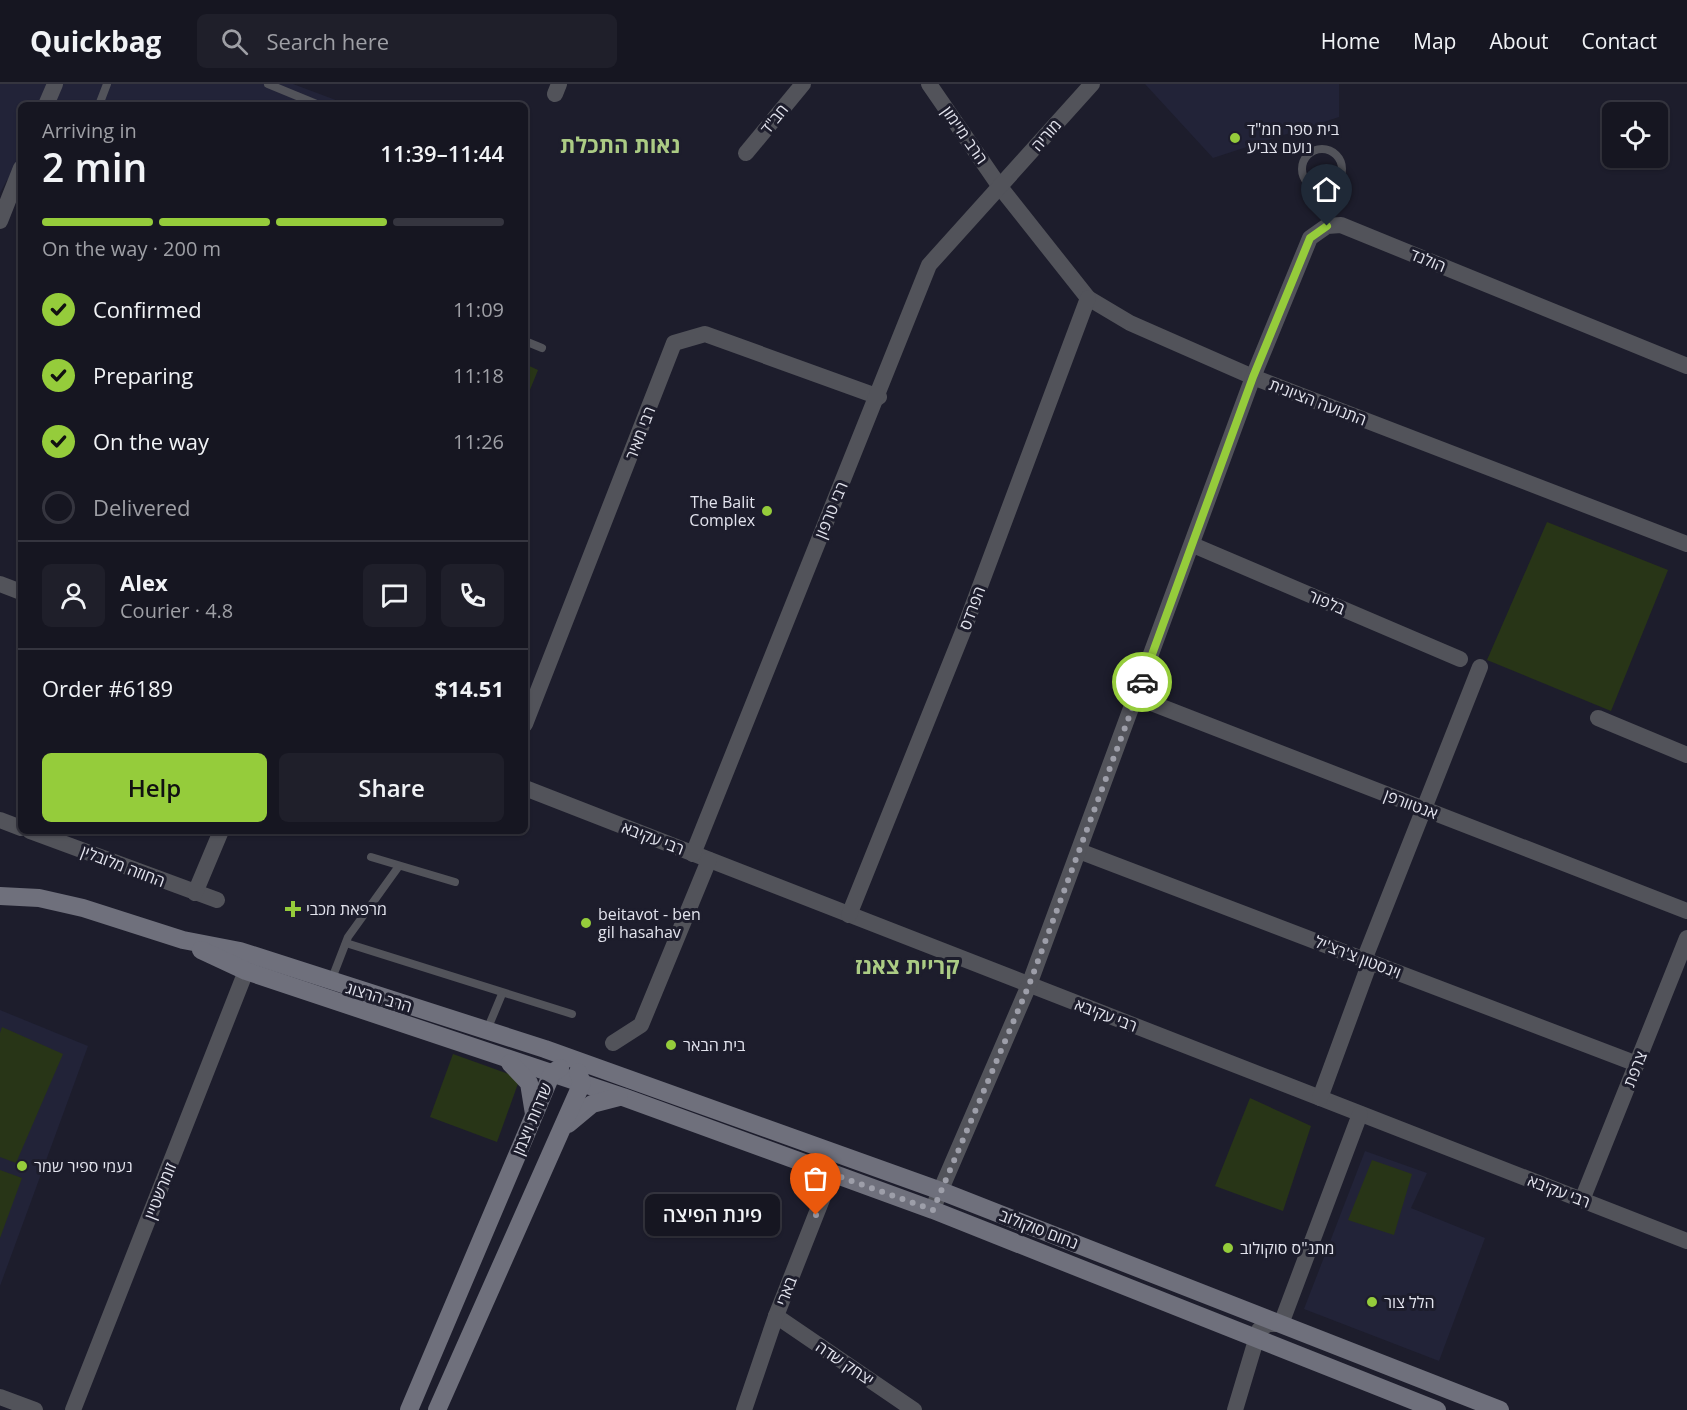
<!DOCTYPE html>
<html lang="en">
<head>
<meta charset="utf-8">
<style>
  body { margin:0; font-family:"Open Sans","Noto Sans Hebrew",sans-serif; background:#1f1f2a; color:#f1f3f6; height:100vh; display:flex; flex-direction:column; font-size:22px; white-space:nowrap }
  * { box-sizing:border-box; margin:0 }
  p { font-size:20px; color:#9e9fa5 }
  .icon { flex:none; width:33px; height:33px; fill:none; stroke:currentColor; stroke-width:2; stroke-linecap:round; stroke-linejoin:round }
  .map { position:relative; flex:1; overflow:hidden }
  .details { position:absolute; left:18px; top:18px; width:510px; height:732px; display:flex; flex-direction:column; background:#161621; border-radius:9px; box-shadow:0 2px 4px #0004,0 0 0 2px #35353f }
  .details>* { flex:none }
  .fabs { position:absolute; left:1602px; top:18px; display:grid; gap:12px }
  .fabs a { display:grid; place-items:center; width:66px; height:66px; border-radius:9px; background:#161621; box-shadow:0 2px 4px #0004,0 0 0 2px #35353f; font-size:30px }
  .pin { position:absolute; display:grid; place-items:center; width:51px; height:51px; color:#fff; margin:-62px -26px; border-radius:50% 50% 50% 0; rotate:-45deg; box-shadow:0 0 6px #0007 }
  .pin .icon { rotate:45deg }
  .courier { position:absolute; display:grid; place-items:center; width:60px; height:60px; margin:-30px; border:4px solid #95cc3b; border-radius:50%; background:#fff; color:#222; box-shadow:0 2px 8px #0007 }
  .bubble { position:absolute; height:42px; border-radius:9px; background:#161621; box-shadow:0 2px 4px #0004,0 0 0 2px #35353f; font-size:20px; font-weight:600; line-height:42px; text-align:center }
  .head em { font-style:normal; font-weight:600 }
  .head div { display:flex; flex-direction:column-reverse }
  .head { display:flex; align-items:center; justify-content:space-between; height:102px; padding:0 24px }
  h1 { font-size:39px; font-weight:600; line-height:45px }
  .bar { display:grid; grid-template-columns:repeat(4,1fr); gap:9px 6px; align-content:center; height:72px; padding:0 24px }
  .bar i { height:8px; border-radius:4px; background:#35353f }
  .bar .on { background:#95cc3b }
  .bar p { grid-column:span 4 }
  .line { display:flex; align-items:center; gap:15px; padding:0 24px; border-top:2px solid #35353f }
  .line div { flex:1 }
  .round { display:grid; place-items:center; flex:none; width:63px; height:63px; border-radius:9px; background:#1f1f2a }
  ol { padding:0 24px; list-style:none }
  li { display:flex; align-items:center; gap:18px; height:66px }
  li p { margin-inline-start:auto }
  li .icon { padding:6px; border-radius:50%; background:#95cc3b; color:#111; stroke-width:4 }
  li:last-child { color:#9e9fa5 }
  li i { width:33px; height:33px; border:3px solid #35353f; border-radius:50% }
  .button { display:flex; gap:12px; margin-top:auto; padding:12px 24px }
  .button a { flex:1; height:69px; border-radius:9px; background:#95cc3b; color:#111; font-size:24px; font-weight:600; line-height:69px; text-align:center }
  .button a+a { background:#1f1f2a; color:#f1f3f6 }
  header { display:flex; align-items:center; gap:36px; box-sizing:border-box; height:84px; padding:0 30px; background:#161621; border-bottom:2px solid #35353f }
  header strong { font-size:28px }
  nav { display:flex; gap:33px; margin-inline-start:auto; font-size:21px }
  .search { width:420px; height:54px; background:#1f1f2a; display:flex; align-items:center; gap:15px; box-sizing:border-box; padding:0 21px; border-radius:9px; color:#9e9fa5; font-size:22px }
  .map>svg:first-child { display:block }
  .built { fill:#222338 }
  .green { fill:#283517 }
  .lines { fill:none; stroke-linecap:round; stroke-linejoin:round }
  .lane { stroke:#52535a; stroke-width:8 }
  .street { stroke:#52535a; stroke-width:16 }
  .secondary { stroke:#6f707c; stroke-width:18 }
  .done { stroke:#9d9ea9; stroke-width:6; stroke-dasharray:0 10.8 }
  .route { stroke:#95cc3b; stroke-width:8 }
  .poi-dot { fill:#95cc3b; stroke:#1d1d2c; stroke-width:2 }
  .labels { text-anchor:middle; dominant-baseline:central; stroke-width:6; stroke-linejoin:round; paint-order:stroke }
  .street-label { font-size:16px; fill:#e2e3ed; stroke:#1d1d2c }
  .poi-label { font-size:16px; fill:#e2e3ed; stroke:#1d1d2c; text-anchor:start }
  .district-label { font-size:22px; font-weight:bold; fill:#abcb84; stroke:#1d1d2c }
</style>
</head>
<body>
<header>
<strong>Quickbag</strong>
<div class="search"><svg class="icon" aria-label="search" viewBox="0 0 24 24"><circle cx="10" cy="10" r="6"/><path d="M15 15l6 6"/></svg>Search here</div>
<nav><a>Home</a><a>Map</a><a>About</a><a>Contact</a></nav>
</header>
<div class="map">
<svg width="1687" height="1326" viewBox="0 0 1687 1326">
  <rect width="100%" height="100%" fill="#1d1d2c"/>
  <g class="built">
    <path d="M0,0H293L349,21H21V102L7,96L0,109Z"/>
    <path d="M1145,0H1339V33L1213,74Z"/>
    <path d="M0,926L88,962L0,1202Z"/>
    <path d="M1365,1067L1427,1089L1411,1124L1485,1154L1439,1277L1304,1225Z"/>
  </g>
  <g class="green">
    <path d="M525,280L538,286L525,318Z"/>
    <path d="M1547,438L1668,486L1611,627L1487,576Z"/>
    <path d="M2,943L63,970L16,1079L0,1073V949Z"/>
    <path d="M453,970L520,994L497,1058L430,1033Z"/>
    <path d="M1250,1014L1311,1042L1283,1127L1215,1102Z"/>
    <path d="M1372,1076L1412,1090L1394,1151L1348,1136Z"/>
    <path d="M0,1086L22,1094L0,1154Z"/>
  </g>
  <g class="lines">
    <g class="lane">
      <path d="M268,0L319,21"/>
      <path d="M99,21L107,0"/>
      <circle cx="1322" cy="85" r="20"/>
      <path d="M1327,142L1332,103"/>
      <path d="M525,257L542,264"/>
      <path d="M371,773L455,798"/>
      <path d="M346,859L572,930"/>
      <path d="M331,897L348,853L399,782"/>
      <path d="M487,946L502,910"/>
    </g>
    <g class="street">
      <path d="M929,0L1000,103L1088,214L1130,239L1253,293L1687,460"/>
      <path d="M555,10L559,0"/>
      <path d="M46,21L55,0"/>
      <path d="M746,69L803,0"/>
      <path d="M0,137L21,84"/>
      <path d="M1193,461L1460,575"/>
      <path d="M0,500L21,508"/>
      <path d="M1136,613L1687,827"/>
      <path d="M1598,634L1687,671"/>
      <path d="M525,640L674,259L705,250L879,313"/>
      <path d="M525,704L1687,1157"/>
      <path d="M0,736L21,744"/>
      <path d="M30,747L217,816"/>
      <path d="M1079,767L1637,980"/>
      <path d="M693,770L929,181L1092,0"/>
      <path d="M195,809L221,747"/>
      <path d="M849,831L964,545L1088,214"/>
      <path d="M1364,876L1480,583"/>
      <path d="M613,959L641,941L709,776"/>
      <path d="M1320,1014L1370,878"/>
      <path d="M1582,1116L1687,854"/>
      <path d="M936,1117L1029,901L1253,293L1310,154L1327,142L1341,141L1687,282"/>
      <path d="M776,1232L914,1326"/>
      <path d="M0,1313L35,1326"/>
      <path d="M73,1326L246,887"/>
      <path d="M744,1326L776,1232L832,1090"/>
      <path d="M1235,1326L1259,1246L1268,1240H1281L1360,1030"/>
    </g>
    <g class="secondary">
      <path d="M0,812L39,814L83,824L183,856L240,867L545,965L941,1107L1500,1326"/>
      <path d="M201,866L246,887L623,1013L933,1126L1437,1326"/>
      <path d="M510,979L529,999L534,1030"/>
      <path d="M568,1040L592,1020L619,1013"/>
      <path d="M409,1326L552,989L560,984"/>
      <path d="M437,1326L582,999L578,988"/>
    </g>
  </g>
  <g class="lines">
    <path class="done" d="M816,1131L832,1090L933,1126L1029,901L1142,598"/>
    <path class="route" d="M1142,598L1253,293L1310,154L1327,142"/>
  </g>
  <g class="poi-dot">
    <circle cx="1235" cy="54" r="6"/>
    <circle cx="767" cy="427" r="6"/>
    <path d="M290 816h6v6h6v6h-6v6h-6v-6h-6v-6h6z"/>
    <circle cx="586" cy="839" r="6"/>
    <circle cx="671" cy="961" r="6"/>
    <circle cx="22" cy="1082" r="6"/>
    <circle cx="1228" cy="1164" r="6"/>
    <circle cx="1372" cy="1218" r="6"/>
  </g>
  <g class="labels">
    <g class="street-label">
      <text transform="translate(774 35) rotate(-51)">חב"ד</text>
      <text transform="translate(965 51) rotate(55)">הרב מיימון</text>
      <text transform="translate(1046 51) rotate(-49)">מוריה</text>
      <text transform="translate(1428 176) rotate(22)">הולנד</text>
      <text transform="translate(1318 318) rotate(21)">התנועה הציונית</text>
      <text transform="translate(640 349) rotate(-69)">רבי מאיר</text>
      <text transform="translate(831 426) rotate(-67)">רבי טרפון</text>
      <text transform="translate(1327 518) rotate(23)">בלפור</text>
      <text transform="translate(972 524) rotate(-69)">הפרדס</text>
      <text transform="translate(1411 720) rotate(21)">אנטוורפן</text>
      <text transform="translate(653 754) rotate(21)">רבי עקיבא</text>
      <text transform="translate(123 782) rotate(21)">החוזה מלובלין</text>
      <text transform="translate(1358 873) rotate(21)">וינסטון צ'רצ'יל</text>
      <text transform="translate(379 913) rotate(17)">הרב הרצוג</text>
      <text transform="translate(1106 931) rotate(21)">רבי עקיבא</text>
      <text transform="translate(1635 985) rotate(-68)">צרפת</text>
      <text transform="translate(532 1035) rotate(-67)">שדרות ויצמן</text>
      <text transform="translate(160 1107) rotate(-68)">זומרשטיין</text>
      <text transform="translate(1559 1107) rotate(21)">רבי עקיבא</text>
      <text transform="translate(1039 1145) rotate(21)">נחום סוקולוב</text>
      <text transform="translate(786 1207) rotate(-69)">בארי</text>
      <text transform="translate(845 1279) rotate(34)">יצחק שדה</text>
    </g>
    <g class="poi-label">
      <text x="1247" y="45">בית ספר חמ"ד<tspan x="1247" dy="18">נועם צביע</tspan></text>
      <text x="755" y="418" text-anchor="end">The Balit<tspan x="755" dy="18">Complex</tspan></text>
      <text x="306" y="825">מרפאת מכבי</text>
      <text x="598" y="830">beitavot - ben<tspan x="598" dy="18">gil hasahav</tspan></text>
      <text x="683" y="961">בית הבאר</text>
      <text x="34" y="1082">נעמי ספיר שמר</text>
      <text x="1240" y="1164">מתנ"ס סוקולוב</text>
      <text x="1384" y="1218">הלל צור</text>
    </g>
    <g class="district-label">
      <text x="620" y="60">נאות התכלת</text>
      <text x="907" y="881">קריית צאנז</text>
    </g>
  </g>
</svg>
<div class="fabs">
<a><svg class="icon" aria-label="locate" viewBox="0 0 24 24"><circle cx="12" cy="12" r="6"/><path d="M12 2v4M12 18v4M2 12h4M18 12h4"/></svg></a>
</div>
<div class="pin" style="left:816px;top:1131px;background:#ea580c"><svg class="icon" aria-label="bag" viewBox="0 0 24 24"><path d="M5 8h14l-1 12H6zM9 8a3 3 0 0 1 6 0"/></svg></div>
<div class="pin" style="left:1327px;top:142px;background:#1f2937"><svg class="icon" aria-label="home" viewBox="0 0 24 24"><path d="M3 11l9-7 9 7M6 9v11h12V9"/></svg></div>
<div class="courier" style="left:1142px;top:598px"><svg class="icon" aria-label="car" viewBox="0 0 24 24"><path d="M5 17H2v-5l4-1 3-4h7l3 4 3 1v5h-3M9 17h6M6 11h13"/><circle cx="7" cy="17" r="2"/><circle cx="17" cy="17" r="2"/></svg></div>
<div class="bubble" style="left:645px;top:1110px;width:135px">פינת הפיצה</div>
<section class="details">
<div class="head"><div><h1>2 min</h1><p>Arriving in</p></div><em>11:39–11:44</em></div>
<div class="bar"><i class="on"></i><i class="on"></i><i class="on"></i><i></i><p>On the way · 200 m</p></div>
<ol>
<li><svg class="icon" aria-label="check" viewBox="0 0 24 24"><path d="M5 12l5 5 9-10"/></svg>Confirmed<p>11:09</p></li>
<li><svg class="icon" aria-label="check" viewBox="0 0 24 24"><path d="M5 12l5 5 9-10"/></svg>Preparing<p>11:18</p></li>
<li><svg class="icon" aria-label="check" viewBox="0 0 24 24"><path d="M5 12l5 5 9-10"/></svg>On the way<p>11:26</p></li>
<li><i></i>Delivered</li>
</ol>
<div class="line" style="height:108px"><a class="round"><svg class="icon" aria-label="person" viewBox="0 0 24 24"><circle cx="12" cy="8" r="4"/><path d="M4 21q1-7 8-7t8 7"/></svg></a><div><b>Alex</b><p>Courier · 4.8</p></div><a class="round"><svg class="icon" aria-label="chat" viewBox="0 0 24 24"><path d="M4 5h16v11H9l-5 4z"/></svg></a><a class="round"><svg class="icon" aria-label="phone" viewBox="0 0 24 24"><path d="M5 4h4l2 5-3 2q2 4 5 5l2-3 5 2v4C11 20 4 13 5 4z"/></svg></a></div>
<div class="line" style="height:78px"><div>Order #6189</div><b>$14.51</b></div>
<div class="button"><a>Help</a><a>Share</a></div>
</section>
</div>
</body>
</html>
